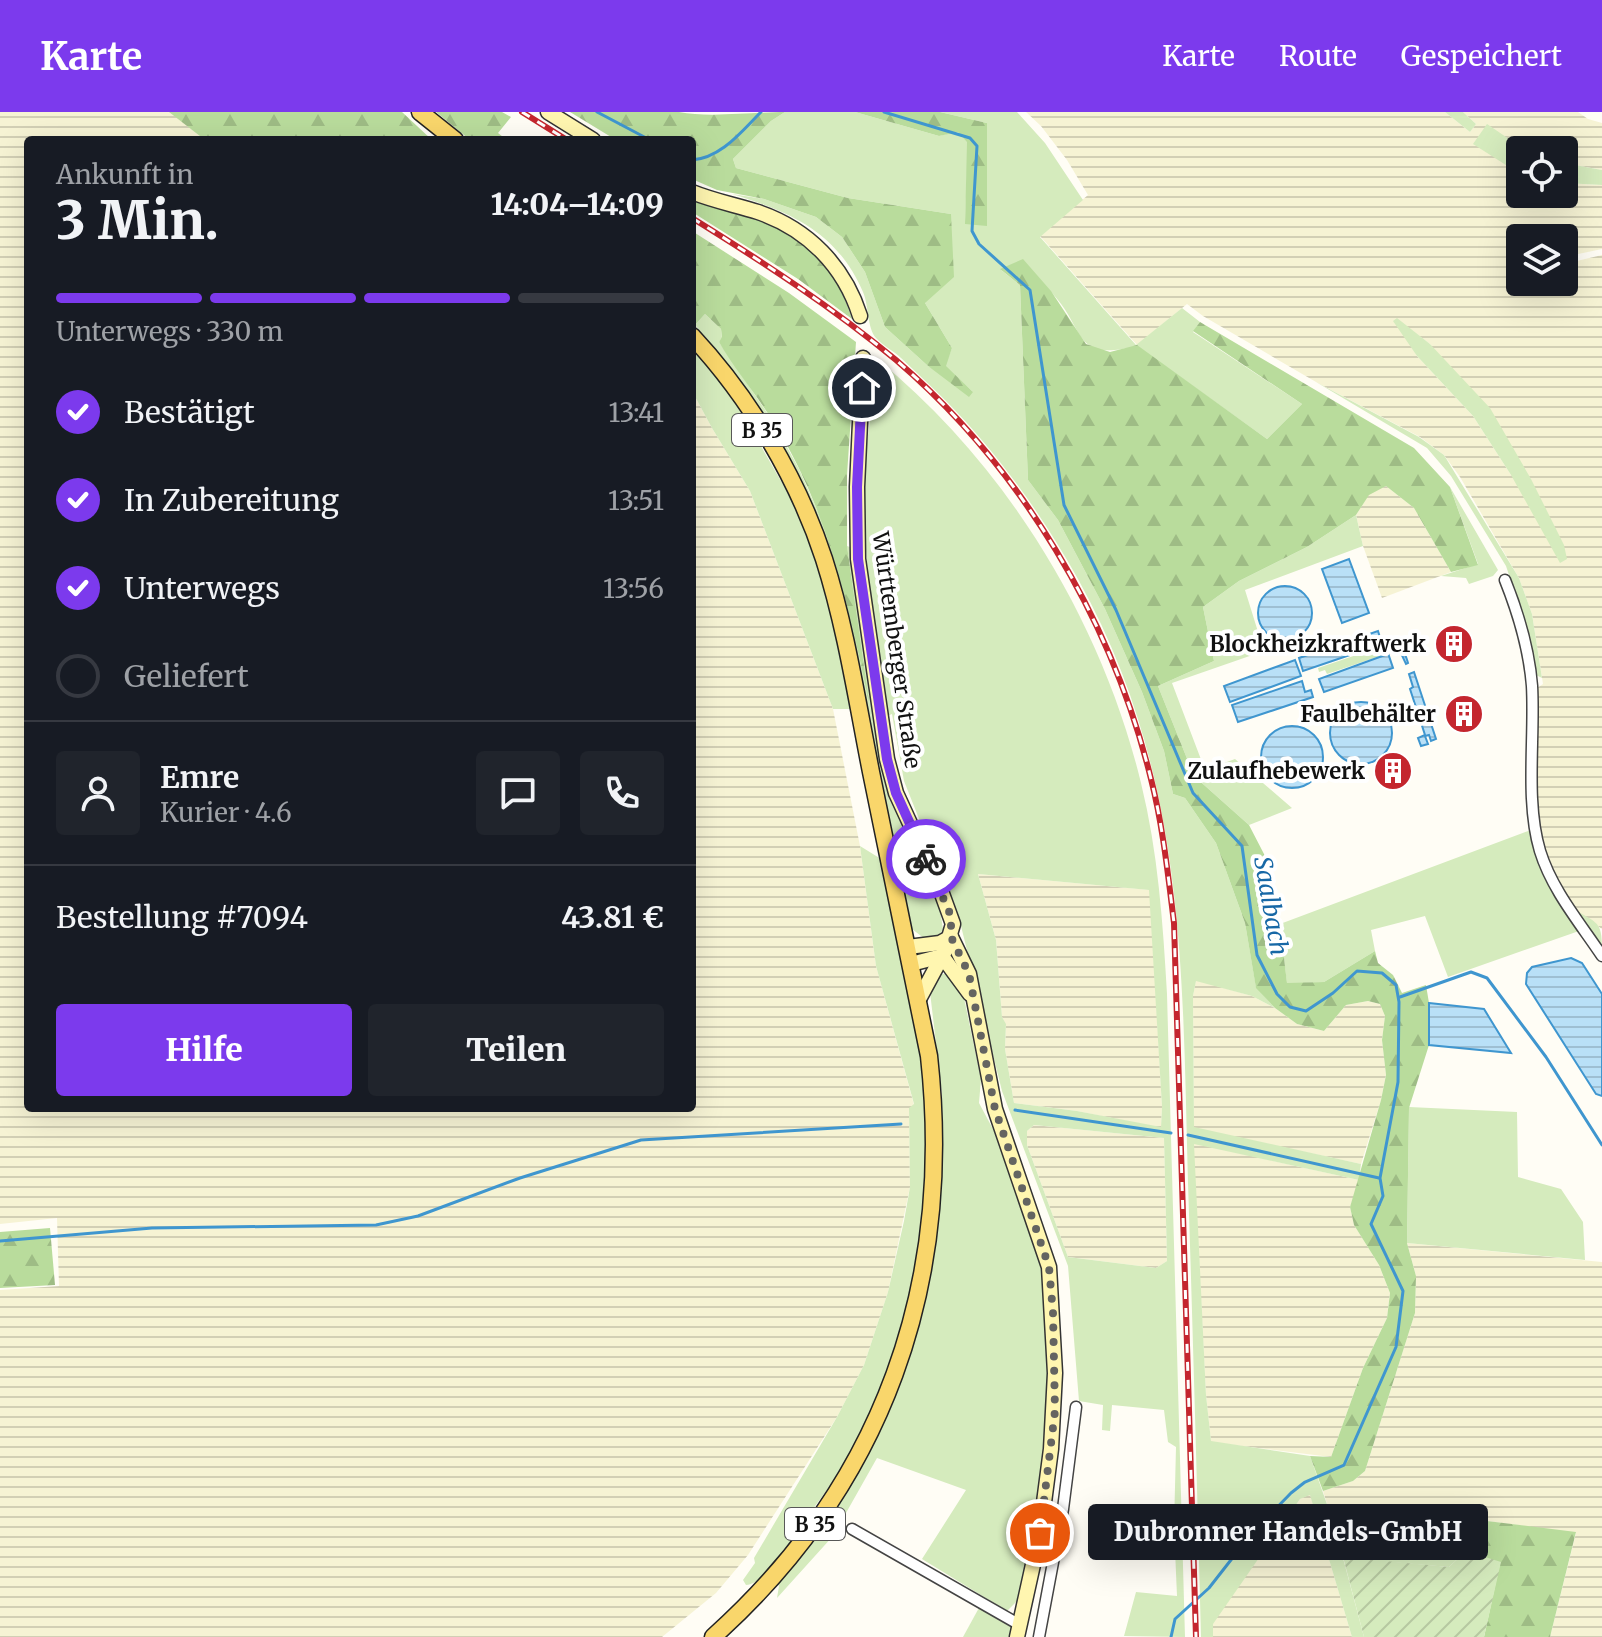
<!DOCTYPE html>
<html lang="de">
<head>
<meta charset="utf-8">
<style>
  body { margin:0; font-family:Merriweather,serif; background:#20242c; color:#f1f3f6; height:100vh; display:flex; flex-direction:column; font-size:30px; white-space:nowrap }
  * { box-sizing:border-box; margin:0 }
  p { font-size:26px; color:#9ea1a6 }
  .icon { flex:none; width:44px; height:44px; fill:none; stroke:currentColor; stroke-width:2; stroke-linecap:round; stroke-linejoin:round }
  .map { position:relative; flex:1; overflow:hidden }
  .sheet { position:absolute; left:24px; top:24px; width:672px; height:976px; display:flex; flex-direction:column; background:#171b24; border-radius:8px; box-shadow:0 8px 32px #0002 }
  .sheet>* { flex:none }
  .controls { position:absolute; left:1506px; top:24px; display:grid; gap:16px }
  .controls a { display:grid; place-items:center; width:72px; height:72px; border-radius:8px; background:#171b24; box-shadow:0 8px 32px #0002; font-size:40px }
  .pin { position:absolute; display:grid; place-items:center; width:68px; height:68px; color:#fff; margin:-34px; border:4px solid #fff; border-radius:50%; box-shadow:0 2px 8px #0007 }
  .courier { position:absolute; display:grid; place-items:center; width:80px; height:80px; margin:-40px; border:6px solid #7c3aed; border-radius:50%; background:#fff; color:#222; box-shadow:0 2px 10px #0007 }
  .bubble { position:absolute; height:56px; border-radius:8px; background:#171b24; box-shadow:0 8px 32px #0002; font-size:26px; font-weight:800; line-height:56px; text-align:center }
  .head em { font-style:normal; font-weight:800 }
  .head div { display:flex; flex-direction:column-reverse }
  .head { display:flex; align-items:center; justify-content:space-between; height:136px; padding:0 32px }
  h1 { font-size:52px; font-weight:800; line-height:60px }
  .bar { display:grid; grid-template-columns:repeat(4,1fr); gap:12px 8px; align-content:center; height:96px; padding:0 32px }
  .bar i { height:10px; border-radius:6px; background:#363941 }
  .bar .current { background:#7c3aed }
  .bar p { grid-column:span 4 }
  .line { display:flex; align-items:center; gap:20px; padding:0 32px; border-top:2px solid #363941 }
  .line div { flex:1 }
  .round { display:grid; place-items:center; flex:none; width:84px; height:84px; border-radius:8px; background:#20242c }
  ol { padding:0 32px; list-style:none }
  li { display:flex; align-items:center; gap:24px; height:88px }
  li p { margin-inline-start:auto }
  li .icon { padding:8px; border-radius:50%; background:#7c3aed; color:#fff; stroke-width:4 }
  li:last-child { color:#9ea1a6 }
  li i { width:44px; height:44px; border:4px solid #363941; border-radius:50% }
  .action { display:flex; gap:16px; margin-top:auto; padding:16px 32px }
  .action a { flex:1; height:92px; border-radius:8px; background:#7c3aed; color:#fff; font-size:32px; font-weight:800; line-height:92px; text-align:center }
  .action a+a { background:#20242c; color:#f1f3f6 }
  header { display:flex; align-items:center; gap:48px; box-sizing:border-box; height:112px; padding:0 40px; background:#7c3aed; color:#fff }
  header strong { font-size:38px }
  nav { display:flex; gap:44px; margin-inline-start:auto; font-size:28px }
  .map>svg:first-child { display:block }
  .farmland { fill:url(#farmland-rules); fill-rule:evenodd }
  .grass { fill:#d5ebbd; fill-rule:evenodd }
  .forest { fill:url(#forest-firs) }
  .garden { fill:url(#garden-furrows) }
  .water { fill:url(#water-rules); stroke:#3f96cf; stroke-width:2 }
  .lines { fill:none; stroke-linecap:round; stroke-linejoin:round }
  .stream { stroke:#3f96cf; stroke-width:3 }
  .street-casing { stroke:#444; stroke-width:13 }
  .secondary-casing { stroke:#333; stroke-width:17 }
  .primary-casing { stroke:#222; stroke-width:19 }
  .street { stroke:#fff; stroke-width:10 }
  .secondary { stroke:#fff6b0; stroke-width:14 }
  .primary { stroke:#f9d66b; stroke-width:16 }
  .rail-casing { stroke:#c4262e; stroke-width:6 }
  .rail { stroke:#fff; stroke-width:3; stroke-dasharray:9; stroke-linecap:butt }
  .done { stroke:#646461; stroke-width:8; stroke-dasharray:0 14.4 }
  .route { stroke:#7c3aed; stroke-width:10 }
  .labels { text-anchor:middle; dominant-baseline:central; stroke-width:8; stroke-linejoin:round; paint-order:stroke }
  .shield { fill:#fff; stroke:#585858; stroke-width:2 }
  .shield-label { font-size:20px; font-weight:bold; fill:#111 }
  .poi-label { font-size:22px; font-weight:bold; fill:#111; stroke:#fff; text-anchor:end }
  .street-label { font-size:22px; fill:#111; stroke:#fff }
  .water-label { font-size:24px; font-style:italic; fill:#1768a6; stroke:#fff }
</style>
</head>
<body>
<header>
<strong>Karte</strong>
<nav><a>Karte</a><a>Route</a><a>Gespeichert</a></nav>
</header>
<div class="map">
<svg width="1602" height="1525" viewBox="0 0 1602 1525">
  <defs>
    <pattern id="farmland-rules" width="6" height="5" patternUnits="userSpaceOnUse" patternTransform="scale(2)"><rect width="6" height="5" fill="#f6f3d4"/><path d="M0 2.5h6" fill="none" stroke="#d2cfb5"/></pattern>
    <pattern id="forest-firs" width="22" height="20" patternUnits="userSpaceOnUse" patternTransform="scale(2)"><rect width="22" height="20" fill="#b9dc9c"/><path d="M5 1l3.5 6h-7zM16 11l3.5 6h-7z" fill="#9ebc85"/></pattern>
    <pattern id="garden-furrows" width="10" height="10" patternUnits="userSpaceOnUse" patternTransform="scale(2)"><rect width="10" height="10" fill="#d5ebbd"/><path d="M-1 1l2-2M0 10L10 0M9 11l2-2" fill="none" stroke="#b6c8a1"/></pattern>
    <pattern id="water-rules" width="6" height="5" patternUnits="userSpaceOnUse" patternTransform="scale(2)"><rect width="6" height="5" fill="#b9e0f7"/><path d="M0 2.5h6" fill="none" stroke="#9ebfd3"/></pattern>
  </defs>
  <rect width="100%" height="100%" fill="#fffdf5"/>
  <g class="farmland">
    <path d="M0,0H170L205,28H28V996H692V279L712,316L750,379L833,597L860,734L876,854L914,993L909,997L910,1075L888,1180L864,1253L837,1305L748,1443L716,1481L662,1525H0V1178L59,1174L57,1106L0,1112Z"/>
    <path d="M1026,0H1445L1470,20L1476,12L1463,0H1578L1588,7L1602,11V58L1564,51V38H1525L1487,13L1514,60L1520,62V82H1564V71L1602,73V137L1564,145V126H1520V154L1515,156L1517,162H1520V170H1564V152L1602,143V817L1574,797L1556,766L1543,734L1537,681V576L1543,572L1532,502L1519,466L1460,365L1444,343L1420,325L1316,270L1203,204L1187,192L1137,233L1040,124L1088,83L1067,48L1041,14ZM1396,207L1430,232L1531,367L1511,363L1473,304L1417,244Z"/>
    <path d="M1386,374L1414,396L1451,460L1382,486L1363,434L1356,403L1369,382Z"/>
    <path d="M978,762L1150,778L1162,995L1161,1016L1077,999L1014,991L1005,937L1006,913L1002,905L996,828Z"/>
    <path d="M1196,868L1252,884L1275,896L1297,912L1324,919L1346,893L1368,889L1380,892L1385,904L1382,928L1386,963L1381,988L1361,1052L1194,1016L1193,884Z"/>
    <path d="M1034,1013L1164,1026L1167,1149L1156,1156L1068,1145L1027,1033V1019Z"/>
    <path d="M1193,1031L1359,1068L1350,1095L1354,1113L1379,1153L1390,1181L1387,1206L1363,1256L1331,1345L1211,1330L1206,1283Z"/>
    <path d="M1407,1131L1602,1150V1525H1550L1576,1421L1487,1409L1329,1398L1323,1379L1353,1369L1365,1359L1415,1201L1416,1164Z"/>
    <path d="M1310,1382L1352,1525H1213L1212,1512L1300,1387Z"/>
  </g>
  <g class="grass">
    <path d="M785,0H855L939,24L958,19L968,30L965,111L987,11L940,0H1017L1045,31L1083,88L1040,125L1136,233L1182,196L1200,210L1193,220L1302,292L1267,327L1137,234C1071,250 1087,218 1052,181C1044,172 1014,163 1001,158L1020,173L1028,368L1058,408L1105,497L1142,580L1164,639L1173,682L1185,686L1216,731L1245,811L1256,875L1275,896L1252,884L1196,869L1193,884L1194,1015L1361,1052L1359,1068L1194,1032L1206,1283L1211,1329L1310,1344L1329,1398L1487,1409L1466,1439L1449,1455L1343,1446L1364,1525H1352L1310,1383L1300,1387L1213,1512V1525H1201C1197,1374 1193,1222 1188,1071C1182,857 1187,664 1078,467C1043,404 999,343 948,291C933,276 917,261 901,246C894,239 883,234 876,226C867,216 869,194 863,180C837,120 791,100 732,82L764,87L816,105L842,125L865,160L885,215L928,254L973,280L945,254L952,236L925,191L951,102L848,86L736,56L733,47L771,9Z"/>
    <path d="M1445,0H1463L1476,12L1470,20Z"/>
    <path d="M1487,12L1525,38H1520V62L1473,32Z"/>
    <path d="M1564,51L1602,58V73L1564,71Z"/>
    <path d="M705,202L721,217L722,226L719,230L774,311L799,357L829,425L846,483L866,575L847,434L850,435L872,590L886,669L940,798L943,817L939,824L925,827L912,817L866,591L836,463L715,237L695,213Z"/>
    <path d="M1397,206L1430,232L1490,296L1531,367L1564,433L1567,447L1560,451L1511,363L1473,304L1417,244L1393,209Z"/>
    <path d="M692,230L738,294L801,404L828,478L853,597H833L750,379L712,316L692,279Z"/>
    <path d="M878,248C1007,353 1102,510 1141,671C1158,740 1163,811 1167,882L1185,1525L1124,1524L1136,1480L1177,1484L1174,1415L1176,1335L1168,1330L1164,1298L1112,1293L1110,1319L1102,1318L1103,1293L1079,1289L1068,1154L1002,979L960,810L904,669L892,602L887,604L871,499L861,376ZM978,762L1149,778L1162,995L1161,1015L1077,999L1014,991L1005,937L1006,912L1002,905L996,828ZM1034,1013L1164,1026L1167,1149L1156,1156L1068,1145L1027,1033V1019Z"/>
    <path d="M1316,270L1419,325L1444,343L1519,466L1532,502L1542,566L1534,562L1523,505L1506,454L1451,364L1427,336Z"/>
    <path d="M1450,375L1498,458L1493,464L1469,472L1466,466L1441,464L1478,452Z"/>
    <path d="M1356,403L1363,434L1245,478L1264,539L1172,571L1205,658L1235,647L1292,696L1249,713L1194,664L1158,574L1214,549L1203,495L1239,469L1307,435Z"/>
    <path d="M1383,534L1386,542L1327,562L1325,558L1319,560L1318,556Z"/>
    <path d="M1531,718L1579,819L1448,865L1425,804L1371,818L1375,839L1324,870L1287,872L1280,812Z"/>
    <path d="M860,734L881,747C894,816 914,885 923,955C941,1085 914,1227 850,1342C840,1361 826,1379 813,1397C801,1416 769,1471 746,1473L743,1468L755,1451L754,1446L837,1305L864,1253L888,1180L904,1109L910,1075L909,996L914,992L876,854Z"/>
    <path d="M1574,797C1597,812 1602,808 1602,837Z"/>
    <path d="M939,862H948L961,877L964,886L981,967L979,991L994,1019L1043,1152L1051,1259L1043,1367L1021,1485L1007,1499L922,1447L966,1378L877,1346L833,1424L777,1486L779,1474L777,1470L827,1409L867,1342L937,1112L941,1066L942,982L930,880Z"/>
    <path d="M1409,995L1517,1000L1518,1065L1561,1077L1583,1110L1585,1148L1407,1131Z"/>
    <path d="M980,1494L1012,1512L1009,1525H963Z"/>
  </g>
  <g class="forest">
    <path d="M169,0H402L432,28H205Z"/>
    <path d="M436,0H502L511,5L498,21L507,28H470Z"/>
    <path d="M570,0H679C709,6 752,0 785,0L771,9L733,47L736,56L848,86L951,102L954,165L925,191L952,236L946,254L973,280L969,285L928,254L885,215L865,160L842,125L816,105L764,87L717,78L692,67V28H616Z"/>
    <path d="M855,0H940L987,11V114L965,112L967,30L958,20L939,24Z"/>
    <path d="M692,86C769,110 825,121 852,207L798,167L692,100Z"/>
    <path d="M692,119L789,181L856,230L847,363V434L869,590C848,492 828,398 774,311C757,283 735,258 719,230L722,225L721,217L705,202L695,213L692,210Z"/>
    <path d="M1023,147L1051,179L1086,232L1110,240L1137,233L1267,327L1302,292L1193,219L1200,210L1414,336L1450,375L1478,453L1451,460L1414,396L1386,374L1369,383L1356,403L1307,435L1239,469L1203,495L1214,549L1158,574L1194,664L1249,713L1264,742L1280,812L1287,871L1324,870L1375,839L1378,851L1393,863L1402,881L1426,873L1429,891V933L1409,996L1407,1131L1416,1164L1415,1201L1365,1359L1353,1369L1323,1379L1310,1344L1331,1345L1363,1256L1387,1206L1390,1181L1379,1153L1354,1113L1350,1095L1381,988L1386,963L1382,928L1385,904L1380,892L1368,889L1346,893L1324,919L1297,912L1275,896L1256,876L1245,811L1216,731L1185,686L1173,682L1164,639L1142,580L1105,497L1058,408L1028,368L1020,173L1000,157Z"/>
    <path d="M50,1116L55,1173L0,1176V1120Z"/>
    <path d="M1487,1409L1576,1420L1550,1525H1484L1500,1451L1466,1439Z"/>
  </g>
  <path class="garden" d="M1466,1439L1501,1450L1484,1525H1364L1343,1445L1449,1455Z"/>
  <g class="water">
    <path d="M1349,447L1369,501L1342,511L1322,457Z"/>
    <circle cx="1285" cy="501" r="27"/>
    <path d="M1378,519L1382,532L1303,559L1299,546Z"/>
    <path d="M1391,534C1403,533 1405,541 1408,551L1406,552L1399,537L1394,535L1387,538L1393,556L1324,580L1319,567L1385,543L1384,536Z"/>
    <path d="M1295,548L1301,564L1230,590L1224,574Z"/>
    <path d="M1414,560L1436,627L1431,629L1429,623L1425,624L1428,632L1421,634L1418,626L1425,623L1410,577L1413,575L1409,562Z"/>
    <path d="M1302,569L1305,580L1311,578L1313,585L1238,610L1232,593Z"/>
    <circle cx="1361" cy="621" r="31"/>
    <circle cx="1292" cy="645" r="31"/>
    <path d="M1571,846L1582,851L1602,882V984L1596,982L1526,872L1527,861L1532,855Z"/>
    <path d="M1429,891L1484,897L1511,941L1429,933Z"/>
  </g>
  <g class="lines">
    <g class="stream">
      <path d="M597,0L650,28"/>
      <path d="M884,0L970,26L977,34L972,119L979,132L1030,178L1064,393L1116,498L1193,681L1242,734L1257,843L1277,882L1290,895L1306,899L1333,881L1357,859L1382,861L1396,873L1399,890L1398,970L1380,1066L1383,1084L1371,1112L1403,1179L1396,1235L1344,1353L1305,1370L1291,1381L1252,1421L1209,1476L1175,1507L1171,1525"/>
      <path d="M692,48C721,46 741,20 761,0"/>
      <path d="M1400,885L1471,860L1487,866L1546,945L1602,1033"/>
      <path d="M1015,998L1171,1021"/>
      <path d="M1188,1023L1379,1066"/>
      <path d="M0,1129L152,1116L376,1113L418,1104L520,1066L641,1028L901,1012"/>
    </g>
    <g class="street-casing">
      <g id="street">
        <path d="M1505,468C1519,503 1529,536 1532,574C1535,626 1525,689 1540,739C1552,778 1580,811 1602,844"/>
        <path d="M852,1417L1020,1513"/>
        <path d="M1039,1525L1063,1397L1076,1295"/>
      </g>
    </g>
    <g class="secondary-casing">
      <g id="secondary">
        <path d="M548,0L593,28"/>
        <path d="M692,80C714,89 736,93 758,100C808,117 844,154 860,204"/>
        <path d="M863,246L857,375L858,447L887,647L896,681L941,779L953,812L945,839L918,889"/>
        <path d="M951,825L969,862L995,997L1049,1155L1055,1261L1051,1337L1040,1421L1017,1525"/>
        <path d="M908,835L940,831L951,825"/>
        <path d="M942,844L970,882"/>
        <path d="M911,852L942,844"/>
      </g>
    </g>
    <g class="primary-casing">
      <g id="primary">
        <path d="M420,0L455,28"/>
        <path d="M692,224C750,286 798,367 824,447C846,516 857,589 871,660C891,754 909,850 929,944C954,1171 884,1372 713,1525"/>
      </g>
    </g>
    <use href="#street" class="street"/>
    <use href="#secondary" class="secondary"/>
    <use href="#primary" class="primary"/>
    <g class="rail-casing">
      <g id="rail">
        <path d="M522,0L567,28"/>
        <path d="M692,106C763,150 832,195 896,248C1021,355 1112,508 1151,667C1163,714 1168,763 1174,811L1196,1525"/>
      </g>
    </g>
    <use href="#rail" class="rail"/>
  </g>
  <g class="lines">
    <path class="done" d="M926,747L951,804V825L969,862L995,997L1049,1155L1053,1201L1055,1299L1040,1421"/>
    <path class="route" d="M862,276L857,375L858,447L887,647L896,681L926,747"/>
  </g>
  <defs>
    <g id="building-disc" transform="scale(2)"><circle r="9.5" fill="#c4262e" stroke="#fff"/><path d="M-4-6H4V6H1V3H-1V6H-4ZM-2.5-4.3h1.7v1.8h-1.7ZM.8-4.3h1.7v1.8H.8ZM-2.5-1h1.7V.8h-1.7ZM.8-1h1.7V.8H.8Z" fill="#fff"/></g>
  </defs>
  <g fill-rule="evenodd">
    <use href="#building-disc" x="1454" y="532"/>
    <use href="#building-disc" x="1464" y="602"/>
    <use href="#building-disc" x="1393" y="659"/>
  </g>
  <g class="labels">
    <g class="shield">
      <rect x="732" y="302" width="60" height="32" rx="6"/>
      <rect x="785" y="1396" width="60" height="32" rx="6"/>
    </g>
    <g class="shield-label">
      <text x="762" y="318">B 35</text>
      <text x="815" y="1412">B 35</text>
    </g>
    <g class="poi-label">
      <text x="1426" y="532">Blockheizkraftwerk</text>
      <text x="1436" y="602">Faulbehälter</text>
      <text x="1365" y="659">Zulaufhebewerk</text>
    </g>
    <g class="street-label">
      <text transform="translate(897 538) rotate(82)">Württemberger Straße</text>
    </g>
    <g class="water-label">
      <text transform="translate(1271 794) rotate(80)">Saalbach</text>
    </g>
  </g>
</svg>
<div class="controls">
<a><svg class="icon" aria-label="locate" viewBox="0 0 24 24"><circle cx="12" cy="12" r="6"/><path d="M12 2v4M12 18v4M2 12h4M18 12h4"/></svg></a>
<a><svg class="icon" aria-label="layers" viewBox="0 0 24 24"><path d="M12 4l9 5-9 5-9-5zM3 14l9 5 9-5"/></svg></a>
</div>
<div class="pin" style="left:1040px;top:1421px;background:#ea580c"><svg class="icon" aria-label="bag" viewBox="0 0 24 24"><path d="M5 8h14l-1 12H6zM9 8a3 3 0 0 1 6 0"/></svg></div>
<div class="pin" style="left:862px;top:276px;background:#1f2937"><svg class="icon" aria-label="home" viewBox="0 0 24 24"><path d="M3 11l9-7 9 7M6 9v11h12V9"/></svg></div>
<div class="courier" style="left:926px;top:747px"><svg class="icon" aria-label="bike" viewBox="0 0 24 24"><circle cx="6" cy="16" r="4"/><circle cx="18" cy="16" r="4"/><path d="M6 16l4-8h5l3 8M10 8l3 8H6M13 5h3"/></svg></div>
<div class="bubble" style="left:1088px;top:1392px;width:400px">Dubronner Handels-GmbH</div>
<section class="sheet">
<div class="head"><div><h1>3 Min.</h1><p>Ankunft in</p></div><em>14:04–14:09</em></div>
<div class="bar"><i class="current"></i><i class="current"></i><i class="current"></i><i></i><p>Unterwegs · 330 m</p></div>
<ol>
<li><svg class="icon" aria-label="check" viewBox="0 0 24 24"><path d="M5 12l5 5 9-10"/></svg>Bestätigt<p>13:41</p></li>
<li><svg class="icon" aria-label="check" viewBox="0 0 24 24"><path d="M5 12l5 5 9-10"/></svg>In Zubereitung<p>13:51</p></li>
<li><svg class="icon" aria-label="check" viewBox="0 0 24 24"><path d="M5 12l5 5 9-10"/></svg>Unterwegs<p>13:56</p></li>
<li><i></i>Geliefert</li>
</ol>
<div class="line" style="height:144px"><a class="round"><svg class="icon" aria-label="person" viewBox="0 0 24 24"><circle cx="12" cy="8" r="4"/><path d="M4 21q1-7 8-7t8 7"/></svg></a><div><b>Emre</b><p>Kurier · 4.6</p></div><a class="round"><svg class="icon" aria-label="chat" viewBox="0 0 24 24"><path d="M4 5h16v11H9l-5 4z"/></svg></a><a class="round"><svg class="icon" aria-label="phone" viewBox="0 0 24 24"><path d="M5 4h4l2 5-3 2q2 4 5 5l2-3 5 2v4C11 20 4 13 5 4z"/></svg></a></div>
<div class="line" style="height:104px"><div>Bestellung #7094</div><b>43.81 €</b></div>
<div class="action"><a>Hilfe</a><a>Teilen</a></div>
</section>
</div>
</body>
</html>
